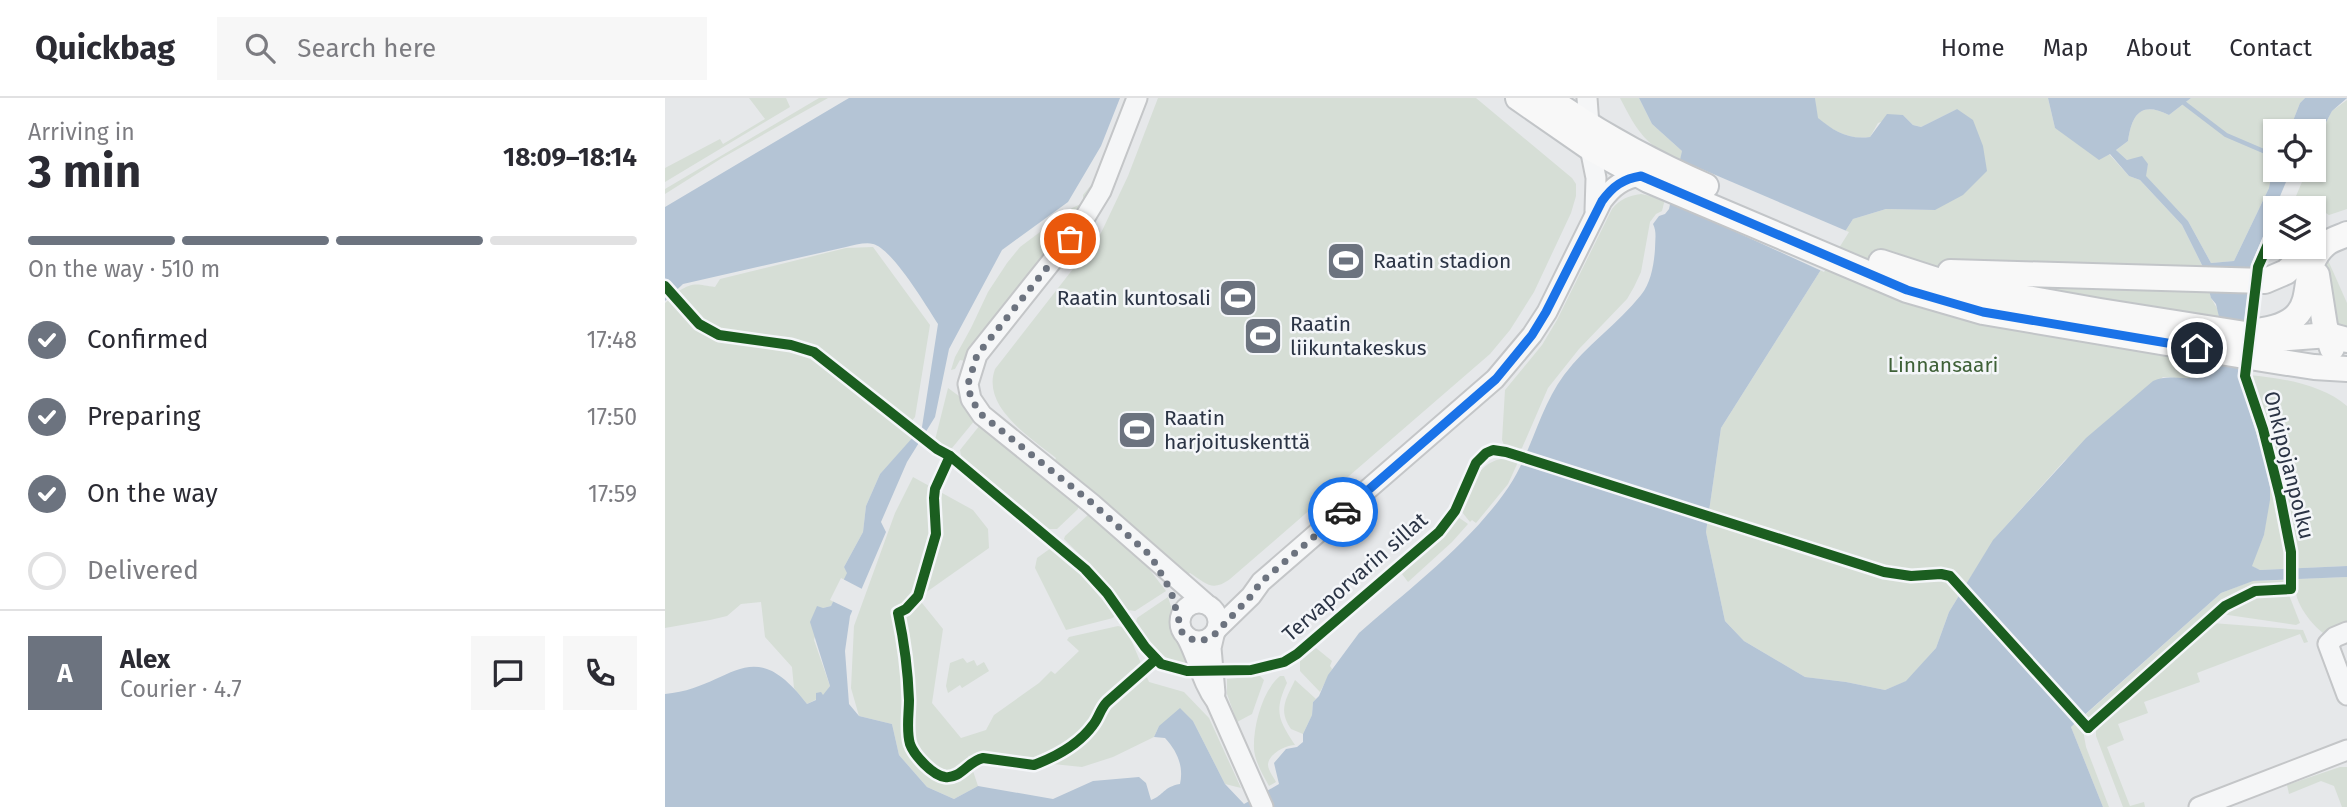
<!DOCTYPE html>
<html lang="en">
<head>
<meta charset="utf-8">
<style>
  body { margin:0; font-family:"Fira Sans",sans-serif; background:#f7f7f7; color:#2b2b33; height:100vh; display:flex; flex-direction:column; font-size:26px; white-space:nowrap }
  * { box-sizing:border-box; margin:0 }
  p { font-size:23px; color:#7c7c81 }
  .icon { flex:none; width:38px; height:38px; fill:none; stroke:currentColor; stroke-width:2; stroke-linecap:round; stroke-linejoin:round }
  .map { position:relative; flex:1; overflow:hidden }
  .panel { display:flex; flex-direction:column; background:#fff; width:665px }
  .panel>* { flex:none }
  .buttons { position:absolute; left:1598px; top:21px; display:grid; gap:14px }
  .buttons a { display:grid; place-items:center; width:63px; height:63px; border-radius:0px; background:#fff; box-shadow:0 2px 5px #0004; font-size:35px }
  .pin { position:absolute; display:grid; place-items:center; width:60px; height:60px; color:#fff; margin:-30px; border:4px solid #fff; border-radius:50%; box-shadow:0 2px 7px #0007 }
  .courier { position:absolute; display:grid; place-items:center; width:70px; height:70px; margin:-35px; border:5px solid #1a73e8; border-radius:50%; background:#fff; color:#222; box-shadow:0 2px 9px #0007 }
  .head em { font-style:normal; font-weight:700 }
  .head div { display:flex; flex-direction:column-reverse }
  .head { display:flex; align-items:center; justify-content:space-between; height:119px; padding:0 28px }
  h1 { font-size:46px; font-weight:700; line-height:52px }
  .bar { display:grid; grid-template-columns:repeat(4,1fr); gap:10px 7px; align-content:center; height:84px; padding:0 28px }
  .bar i { height:9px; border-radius:5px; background:#e1e1e2 }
  .bar .on { background:#6c737f }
  .bar p { grid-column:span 4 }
  .line { display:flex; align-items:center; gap:18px; padding:0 28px; border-top:2px solid #e1e1e2 }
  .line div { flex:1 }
  .round { display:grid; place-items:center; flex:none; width:74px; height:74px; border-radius:0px; background:#f7f7f7 }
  ol { padding:0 28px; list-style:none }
  li { display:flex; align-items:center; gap:21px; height:77px }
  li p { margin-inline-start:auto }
  li .icon { padding:7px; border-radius:50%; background:#6c737f; color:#fff; stroke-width:4 }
  li:last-child { color:#7c7c81 }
  li i { width:38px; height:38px; border:4px solid #e1e1e2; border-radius:50% }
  header { display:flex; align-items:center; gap:42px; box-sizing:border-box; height:98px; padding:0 35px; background:#fff; border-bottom:2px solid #e1e1e2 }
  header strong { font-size:33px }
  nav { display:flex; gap:38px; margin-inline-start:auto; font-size:24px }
  .search { width:490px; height:63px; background:#f7f7f7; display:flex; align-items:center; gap:18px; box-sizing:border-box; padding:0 24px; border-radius:0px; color:#7c7c81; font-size:26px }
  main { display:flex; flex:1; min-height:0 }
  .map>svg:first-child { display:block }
  .green { fill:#d6ded6 }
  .water { fill:#b4c4d5 }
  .pier { fill:#e6e8ea }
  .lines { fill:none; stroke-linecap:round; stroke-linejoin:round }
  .stream { stroke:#b4c4d5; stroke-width:4.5 }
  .minor-casing { stroke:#c4c6c8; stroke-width:23 }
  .major-casing { stroke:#c2c5c8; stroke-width:28 }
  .minor { stroke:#f5f6f7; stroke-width:19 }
  .major { stroke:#f8f8f8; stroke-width:24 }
  .cycleway-casing { stroke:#f4f6f9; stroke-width:15 }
  .cycleway { stroke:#1b5e20; stroke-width:10 }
  .done { stroke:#6c737f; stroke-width:7; stroke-dasharray:0 12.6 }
  .route { stroke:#1a73e8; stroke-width:9 }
  .labels { text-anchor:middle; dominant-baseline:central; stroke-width:5; stroke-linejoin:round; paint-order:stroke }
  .poi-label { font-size:21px; fill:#2b3445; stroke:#f4f6f9; text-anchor:start }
  .park-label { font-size:21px; fill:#3f6138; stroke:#f4f6f9 }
  .street-label { font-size:21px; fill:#2b3445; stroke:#f4f6f9 }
</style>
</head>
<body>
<header>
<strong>Quickbag</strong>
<div class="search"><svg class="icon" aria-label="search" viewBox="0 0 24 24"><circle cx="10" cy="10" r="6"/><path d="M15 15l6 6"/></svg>Search here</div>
<nav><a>Home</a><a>Map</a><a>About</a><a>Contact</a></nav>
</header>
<main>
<section class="panel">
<div class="head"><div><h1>3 min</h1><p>Arriving in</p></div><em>18:09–18:14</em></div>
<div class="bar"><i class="on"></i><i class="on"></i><i class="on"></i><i></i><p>On the way · 510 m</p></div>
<ol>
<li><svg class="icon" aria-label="check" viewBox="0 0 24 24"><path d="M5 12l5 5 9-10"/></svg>Confirmed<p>17:48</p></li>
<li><svg class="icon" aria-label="check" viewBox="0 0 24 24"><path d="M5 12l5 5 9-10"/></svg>Preparing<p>17:50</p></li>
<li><svg class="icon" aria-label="check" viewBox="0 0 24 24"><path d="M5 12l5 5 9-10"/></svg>On the way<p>17:59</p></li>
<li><i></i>Delivered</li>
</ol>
<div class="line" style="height:126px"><b class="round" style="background:#6c737f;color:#fff">A</b><div><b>Alex</b><p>Courier · 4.7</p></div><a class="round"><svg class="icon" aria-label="chat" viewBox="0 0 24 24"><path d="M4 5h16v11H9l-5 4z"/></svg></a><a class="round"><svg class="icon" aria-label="phone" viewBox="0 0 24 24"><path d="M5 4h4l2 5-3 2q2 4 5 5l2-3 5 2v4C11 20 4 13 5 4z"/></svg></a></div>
</section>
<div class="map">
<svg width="1682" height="709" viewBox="0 0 1682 709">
  <rect width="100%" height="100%" fill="#e6e8ea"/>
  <g class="green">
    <path d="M84,0H121L125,9L0,84V70L55,41L58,46L100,21Z"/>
    <path d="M154,0H163L57,60L0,96V91Z"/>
    <path d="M493,0H811L907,80L911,86V98L906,115L869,194L845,232L825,256L565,481C547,494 542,486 525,475L517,481L470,431L389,364L391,360C366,340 316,309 330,271L436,135L463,78Z"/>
    <path d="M955,0H974L987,26L1017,53L1016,65C980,45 974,37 955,0Z"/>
    <path d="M1150,0H1383L1390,30L1444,56L1464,78L1475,82L1517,127L1537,167L1546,200L1553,212L1554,219L1545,271L1529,281L1498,279L1399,363L1330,440L1284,514L1271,550L1242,583L1220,592L1181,584L1140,579L1079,543L1060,523L1041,434L1056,330L1188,121L1221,111L1270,112L1292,11L1256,29L1248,27L1238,17L1213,25L1205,39C1183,42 1169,33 1152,20Z"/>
    <path d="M1526,0H1640L1635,5L1624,33H1610V50L1604,53L1609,63L1604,90L1569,163L1546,165L1523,123L1480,78L1483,66L1469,61L1462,62L1451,52L1463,43C1467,16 1476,3 1504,17Z"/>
    <path d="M1682,2V111L1664,117L1645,105L1640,110H1626L1642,72H1648L1649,47L1667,13Z"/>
    <path d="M435,76L418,109L300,263L295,262L290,271L286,272L290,259L306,230L323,194L342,165L355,149L407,110L418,105V97Z"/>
    <path d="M976,96L1000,101L997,113L991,116L985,124L976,174L969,189L962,201L914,251L883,290L857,350L851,353L840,349L837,342L840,292L877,247L892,222L947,111C955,101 963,98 976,96Z"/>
    <path d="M208,149L265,227L250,319L240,331L249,339L215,376L201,408L198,434L179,469L183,475L166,508L158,510L149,542L165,588L158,598L142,606L129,590L127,569L100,539L96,504L76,506L62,518L45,522L0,530V205L5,201L15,214L23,207L14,193C29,183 34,187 50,189L55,181L181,150Z"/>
    <path d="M1662,160L1682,205V231L1667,228L1660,168Z"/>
    <path d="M1573,276C1609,279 1654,284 1682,308V468L1595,472L1586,468L1599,437L1605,389L1598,357Z"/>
    <path d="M283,290L298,301L310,322L287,350H283L270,342Z"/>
    <path d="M315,327L413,405V411L392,431H384L296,358L295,352Z"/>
    <path d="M841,360L853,364L843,386L811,425L807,422L805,424L797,414C807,389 810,364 841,360Z"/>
    <path d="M248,379L308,412L323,431L324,450L253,500L278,531L267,605L296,640L321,632L329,617L374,585L386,573L390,576L414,553L402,542L404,539L453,528L461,530L484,584L519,594L544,620L576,690L560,686L528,623L494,628L489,639L448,659L417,669L388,666L368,670L327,663L317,656L303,658L313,688L289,701L262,689L234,657L227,626L194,618L186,590L189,528L230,415Z"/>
    <path d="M423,417H428L471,454L501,493L470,513L463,512L438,480L399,441L400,438Z"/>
    <path d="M793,419L803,426L787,444L743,484L737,476L786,431Z"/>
    <path d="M386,450L418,479L450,517L448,520L401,532L370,470L372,460Z"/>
    <path d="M1682,479V526L1664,537L1659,536C1644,524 1626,501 1631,481Z"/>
    <path d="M1623,482L1622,488H1603L1589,491L1557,506L1430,620L1423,621L1420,617L1556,495L1587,483Z"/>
    <path d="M1608,494L1624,497L1635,525L1631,527L1556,516C1570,502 1588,496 1608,494Z"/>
    <path d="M503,499L509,518L510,531L528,567C498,567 486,546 471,524L472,520Z"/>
    <path d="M1547,525L1638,532L1643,544L1639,545L1635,536L1532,575L1535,584L1479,604L1483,615L1453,626L1459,642L1442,649L1465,708L1479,704L1480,709H1458L1431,638V629Z"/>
    <path d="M651,550L667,563L665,568L667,571L655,594L635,573V562Z"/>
    <path d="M298,560L302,565L309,562L312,568L319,564L324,573L297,590L295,587L283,595L281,588L285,565Z"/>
    <path d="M595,578L599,582L587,616L572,624L562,596V581Z"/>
    <path d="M615,578H619L622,585C609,613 613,621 630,647C621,647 603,656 603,667C603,672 609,680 611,684L604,688C598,677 590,664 589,651C588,629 597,593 615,578Z"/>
    <path d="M630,582L651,601L648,604L647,617L638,636L626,631C613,612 621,601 630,582Z"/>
    <path d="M1411,625L1418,632L1421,649L1444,709H1438L1406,629Z"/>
    <path d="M1675,669H1682V709H1677L1669,688L1656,683L1624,696L1622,687Z"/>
  </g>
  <g class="water">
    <path d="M184,0H455L436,48L403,104L337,152L284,251L270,319L242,364L216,424L221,434L185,518L180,553L184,606L194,618L227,626L234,657L262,689L289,701L313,688L388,701L428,683L474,679L481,685L486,702C499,697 498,689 515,686C519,668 512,653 500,640L489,639L494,628L515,610L528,623L560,686L579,706L614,686L609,665L621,651L632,649L638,644V636L647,617L648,604L654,598L663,577L694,535C745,490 812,440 848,382C868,348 876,308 899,277C921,247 953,226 976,197C986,185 989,166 990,151C990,142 992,134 988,126L994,118L1000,116L1004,111L1017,53L987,26L974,0H1150L1153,20C1169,33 1183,42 1205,39L1222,16L1238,17L1248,27L1256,29L1292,11L1308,22L1318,48L1322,73L1298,97L1270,112L1221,111L1188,121L1056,330L1041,434L1060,523L1079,543L1140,579L1181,584L1220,592L1241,583L1271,550L1284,514L1328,442L1421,340L1488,283C1509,273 1526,289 1545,271L1554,219L1551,206L1546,200L1537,167L1517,127L1475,82L1464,78L1445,56L1434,62L1390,30L1383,0H1526L1504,17C1476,3 1467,16 1463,43L1451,52L1462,62L1477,58L1483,66L1481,78L1523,123L1546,165L1569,163L1604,90L1609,63L1604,53L1610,50V72H1626L1586,167L1573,276L1598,357L1605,389V402L1599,437L1587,468L1595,472L1682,468V479L1588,483L1556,495L1406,629L1438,709H0V596C67,590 85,532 142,606L151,602V595L156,594L158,597L165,588L145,524L152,508L158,510L166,508L182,475L179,469L198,434L201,408L215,376L257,329L273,226C262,209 227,150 208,146C201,144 189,147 181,149L18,186L0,203V109Z"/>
    <path d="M1640,0H1682L1667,13L1649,47L1648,33H1624L1635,5Z"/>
  </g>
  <g class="pier">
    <path d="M1013,61L1184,134L1159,174L1003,103Z"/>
    <path d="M856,354L1047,413L1046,424L852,364Z"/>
    <path d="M176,480L199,492L190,514L165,502Z"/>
    <path d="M1299,483L1421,620L1414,627L1293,493Z"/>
  </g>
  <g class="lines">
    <path class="stream" d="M1519,5L1561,37L1610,58"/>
    <g class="minor-casing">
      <g id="minor">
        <path d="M472,0L436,93L414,129L312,257L303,286L306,301L317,317L427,406L540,505"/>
        <path d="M922,0L924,27"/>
        <path d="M925,50L931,80L930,113"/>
        <circle cx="534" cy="524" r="19"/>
        <path d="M552,531L586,498L596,484L830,281L867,237L882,214L937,103C948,88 958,81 976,78"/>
        <path d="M1682,534L1670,539L1663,546L1682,597"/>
        <path d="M549,537L546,550L550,595"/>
        <path d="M521,538C533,559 536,583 551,603L598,709"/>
        <path d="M1534,709L1682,652"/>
      </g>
    </g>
    <g class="major-casing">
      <g id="major">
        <path d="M853,0L925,50L983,82L1242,192L1318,214L1597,261L1649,269L1682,271"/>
        <path d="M883,0C933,35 986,64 1041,88"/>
        <path d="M1216,164L1287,187L1435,213L1612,241L1664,237L1682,242"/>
        <path d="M1285,174L1600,183L1621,174L1648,149"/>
        <path d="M1652,177L1660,228L1667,250"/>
        <path d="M1591,233C1667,224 1625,176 1661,146C1667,141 1676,139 1682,136"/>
      </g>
    </g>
    <use href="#minor" class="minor"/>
    <use href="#major" class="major"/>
    <g class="cycleway-casing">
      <g id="cycleway">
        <path d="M0,188L34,226L54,237L126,247L149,254L272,351L285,358L420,471L442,495L480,549L496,566L522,573L586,572L619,564L632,556L774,434L790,413L811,365L821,355L828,352L841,354L1219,474L1246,478L1276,476L1285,478L1423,630"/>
        <path d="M285,358L270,391L269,400L271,436L253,498L241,511L233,515C239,543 243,572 244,602C244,616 241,632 245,646C249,657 267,677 280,679C296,681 303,663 318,660L369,667L374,665C394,657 415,645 428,627C434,620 435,611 442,604L491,561"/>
        <path d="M1423,630L1560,508L1590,493L1626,491V454L1615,398L1598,331L1580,278L1593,169L1610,130"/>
      </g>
    </g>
    <use href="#cycleway" class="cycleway"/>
  </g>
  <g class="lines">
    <path class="done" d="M405,141L312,257L303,286L306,301L317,317L427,405L486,458L506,493L517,534L526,541L537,543L549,537L586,498L596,484L678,414"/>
    <path class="route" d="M678,414L831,281L867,237L881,214L937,103C948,88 958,81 976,78L1242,192L1318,214L1532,250"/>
  </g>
  <defs>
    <g id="stadium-square" transform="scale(2.0125)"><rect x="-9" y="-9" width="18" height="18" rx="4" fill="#6c737f" stroke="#f4f6f9"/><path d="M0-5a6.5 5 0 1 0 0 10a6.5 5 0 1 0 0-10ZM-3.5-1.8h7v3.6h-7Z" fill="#fff"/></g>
  </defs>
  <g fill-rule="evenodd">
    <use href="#stadium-square" x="681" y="163"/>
    <use href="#stadium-square" x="573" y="200"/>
    <use href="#stadium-square" x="598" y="238"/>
    <use href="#stadium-square" x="472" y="332"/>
  </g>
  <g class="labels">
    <g class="poi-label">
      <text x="708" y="163">Raatin stadion</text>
      <text x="546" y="200" text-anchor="end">Raatin kuntosali</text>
      <text x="625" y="226">Raatin<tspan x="625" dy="24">liikuntakeskus</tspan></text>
      <text x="499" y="320">Raatin<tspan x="499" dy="24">harjoituskenttä</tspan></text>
    </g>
    <g class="park-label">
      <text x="1278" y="267">Linnansaari</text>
    </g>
    <g class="street-label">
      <text transform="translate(1624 367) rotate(76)">Onkipojanpolku</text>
      <text transform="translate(690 479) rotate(-41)">Tervaporvarin sillat</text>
    </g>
  </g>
</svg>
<div class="buttons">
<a><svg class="icon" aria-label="locate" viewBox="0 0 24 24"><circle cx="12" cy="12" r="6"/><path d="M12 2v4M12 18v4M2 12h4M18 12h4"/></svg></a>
<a><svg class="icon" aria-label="layers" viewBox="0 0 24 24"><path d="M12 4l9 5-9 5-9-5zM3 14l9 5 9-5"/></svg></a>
</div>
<div class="pin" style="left:405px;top:141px;background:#ea580c"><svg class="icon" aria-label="bag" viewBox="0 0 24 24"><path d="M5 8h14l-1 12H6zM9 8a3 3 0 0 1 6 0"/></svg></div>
<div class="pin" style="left:1532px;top:250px;background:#1f2937"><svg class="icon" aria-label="home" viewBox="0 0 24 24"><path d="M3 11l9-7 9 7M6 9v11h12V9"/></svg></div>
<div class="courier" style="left:678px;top:414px"><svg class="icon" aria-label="car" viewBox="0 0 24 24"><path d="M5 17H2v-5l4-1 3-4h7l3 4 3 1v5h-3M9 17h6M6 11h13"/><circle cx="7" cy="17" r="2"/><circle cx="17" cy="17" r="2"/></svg></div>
</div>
</main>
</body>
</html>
